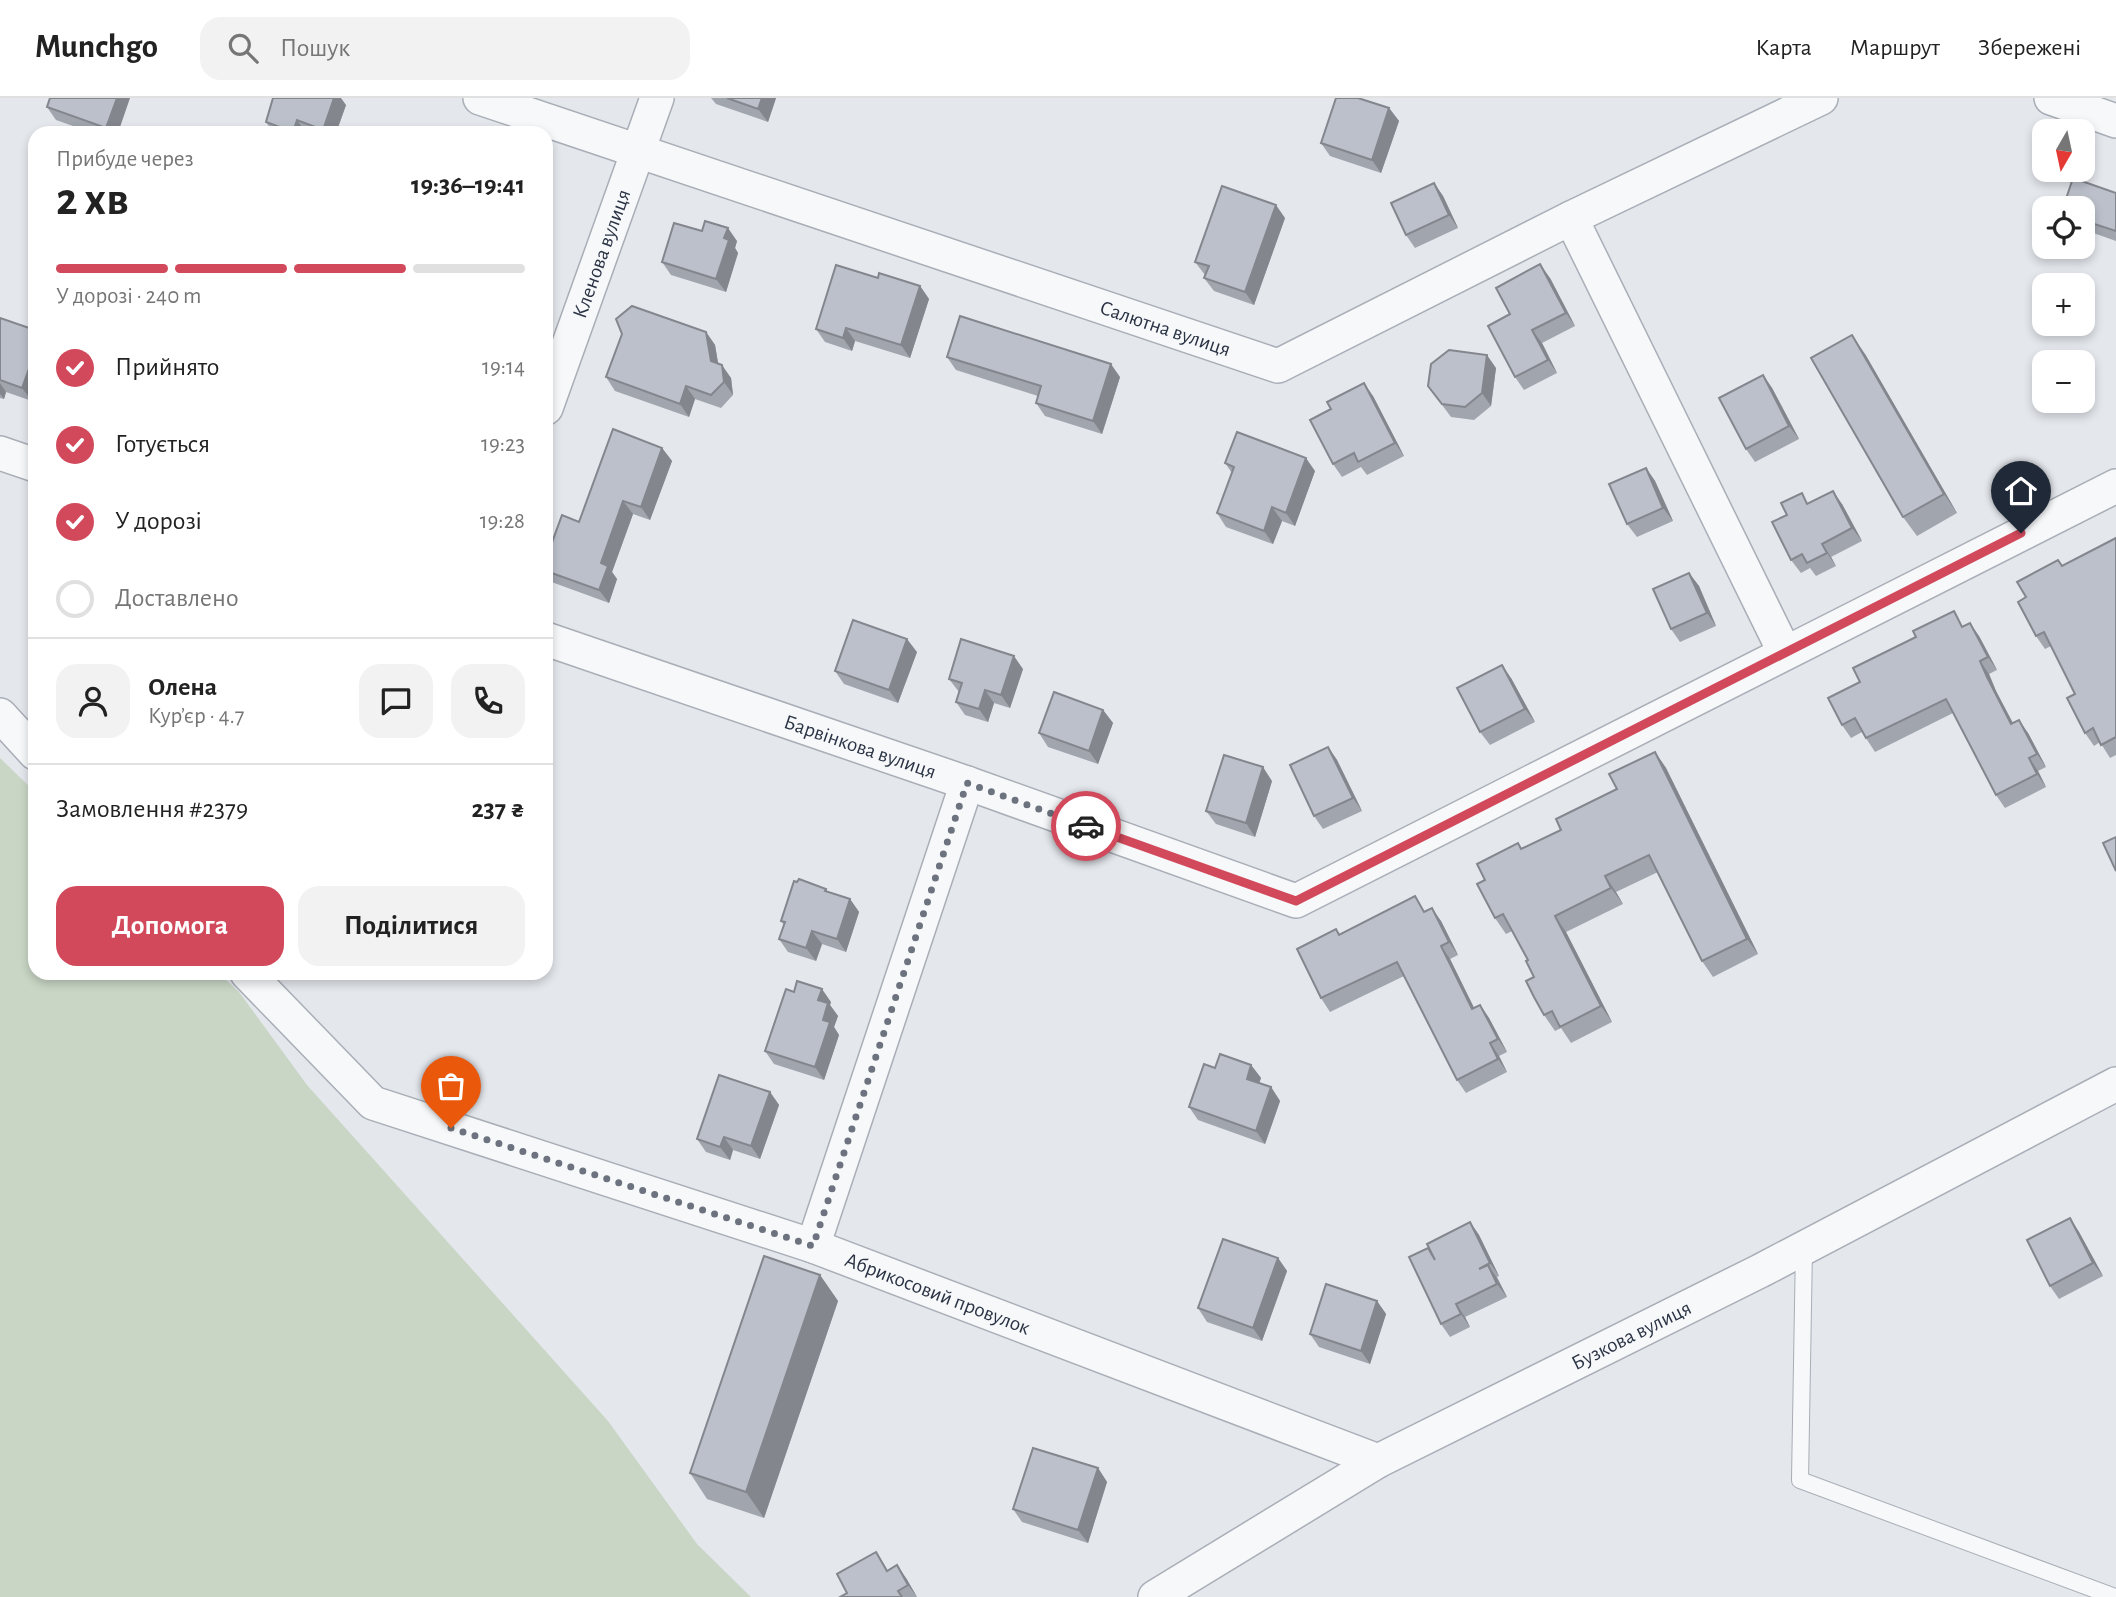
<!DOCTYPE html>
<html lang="uk">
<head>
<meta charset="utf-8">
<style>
  body { margin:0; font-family:"Alegreya Sans",sans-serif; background:#f2f2f2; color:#222; height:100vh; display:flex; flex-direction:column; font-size:26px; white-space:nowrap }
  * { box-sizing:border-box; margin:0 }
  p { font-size:23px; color:#767676 }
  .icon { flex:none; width:38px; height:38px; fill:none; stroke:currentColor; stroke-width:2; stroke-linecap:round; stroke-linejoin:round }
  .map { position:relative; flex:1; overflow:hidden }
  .side { position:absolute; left:28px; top:28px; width:525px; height:854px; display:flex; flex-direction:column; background:#fff; border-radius:21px; box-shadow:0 4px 10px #0003 }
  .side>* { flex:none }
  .needle { width:46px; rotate:189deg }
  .buttons { position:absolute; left:2032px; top:21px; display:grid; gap:14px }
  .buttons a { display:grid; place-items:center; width:63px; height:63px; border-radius:14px; background:#fff; box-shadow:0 4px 10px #0003; font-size:35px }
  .pin { position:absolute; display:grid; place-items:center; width:60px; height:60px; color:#fff; margin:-72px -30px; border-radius:50% 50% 50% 0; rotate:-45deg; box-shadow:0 0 7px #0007 }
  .pin .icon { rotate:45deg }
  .courier { position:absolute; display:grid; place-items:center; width:70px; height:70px; margin:-35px; border:5px solid #d1495b; border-radius:50%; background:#fff; color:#222; box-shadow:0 2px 9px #0007 }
  .summary em { font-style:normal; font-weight:700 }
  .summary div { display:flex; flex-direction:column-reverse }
  .summary { display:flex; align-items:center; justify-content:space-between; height:119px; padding:0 28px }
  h1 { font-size:46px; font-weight:700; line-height:52px }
  .bar { display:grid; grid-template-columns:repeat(4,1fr); gap:10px 7px; align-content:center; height:84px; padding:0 28px }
  .bar i { height:9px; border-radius:5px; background:#e0e0e0 }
  .bar .current { background:#d1495b }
  .bar p { grid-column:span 4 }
  .line { display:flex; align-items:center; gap:18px; padding:0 28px; border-top:2px solid #e0e0e0 }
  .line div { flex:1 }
  .round { display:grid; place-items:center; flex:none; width:74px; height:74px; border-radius:21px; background:#f2f2f2 }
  ol { padding:0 28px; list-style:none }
  li { display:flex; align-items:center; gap:21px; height:77px }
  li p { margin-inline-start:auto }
  li .icon { padding:7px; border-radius:50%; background:#d1495b; color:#fff; stroke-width:4 }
  li:last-child { color:#767676 }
  li i { width:38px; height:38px; border:4px solid #e0e0e0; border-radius:50% }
  .action { display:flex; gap:14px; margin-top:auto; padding:14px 28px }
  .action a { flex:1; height:80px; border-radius:21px; background:#d1495b; color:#fff; font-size:28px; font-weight:700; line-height:80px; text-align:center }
  .action a+a { background:#f2f2f2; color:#222 }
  header { display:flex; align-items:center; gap:42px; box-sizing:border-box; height:98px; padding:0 35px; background:#fff; border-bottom:2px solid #e0e0e0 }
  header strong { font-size:33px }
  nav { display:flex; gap:38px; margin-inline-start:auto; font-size:24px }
  .search { width:490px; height:63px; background:#f2f2f2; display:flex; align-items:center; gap:18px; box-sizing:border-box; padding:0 24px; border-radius:21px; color:#767676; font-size:26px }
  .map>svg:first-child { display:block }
  .green { fill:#c9d6c5 }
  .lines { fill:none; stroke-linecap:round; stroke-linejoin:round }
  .service-casing { stroke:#a9aeb7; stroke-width:18 }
  .minor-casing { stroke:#a9aeb7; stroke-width:36 }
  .service { stroke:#f7f8fa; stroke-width:16 }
  .minor { stroke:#f7f8fa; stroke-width:33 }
  .wall { fill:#a1a5ae }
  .shaded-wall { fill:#83868d }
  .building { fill:#bbc0ca; stroke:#83868d; stroke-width:2 }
  .done { stroke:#6c737f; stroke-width:7; stroke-dasharray:0 12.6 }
  .route { stroke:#d1495b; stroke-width:9 }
  .labels { text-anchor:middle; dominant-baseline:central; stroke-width:7; stroke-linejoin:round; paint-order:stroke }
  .street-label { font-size:21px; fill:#2b3445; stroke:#f4f6f9 }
</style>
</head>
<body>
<header>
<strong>Munchgo</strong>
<div class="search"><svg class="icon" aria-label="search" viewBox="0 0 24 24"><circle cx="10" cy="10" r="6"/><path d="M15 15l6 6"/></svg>Пошук</div>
<nav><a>Карта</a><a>Маршрут</a><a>Збережені</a></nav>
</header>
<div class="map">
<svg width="2116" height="1499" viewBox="0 0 2116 1499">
  <rect width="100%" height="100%" fill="#e4e7ec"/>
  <path class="green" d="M0,660L35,694V875H219L239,894L307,987L608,1323L697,1446L751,1499H0Z"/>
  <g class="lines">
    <g class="service-casing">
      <path id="service" d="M1804,1150L1800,1382L2115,1499"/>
    </g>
    <g class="minor-casing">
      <g id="minor">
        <path id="s1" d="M480,0L1278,268L1571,120L1821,0"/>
        <path d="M2051,0L2116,23"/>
        <path d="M1571,120L1785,555"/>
        <path id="s2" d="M546,310L657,0"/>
        <path d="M0,355L35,367"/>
        <path id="s3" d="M546,541L967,685L1296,803L2116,388"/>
        <path d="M0,617L35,655"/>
        <path id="s4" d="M247,875L373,1005L813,1148L1378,1363"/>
        <path d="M813,1148L967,685"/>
        <path id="s5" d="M1155,1499L1378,1363L1760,1173L2116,986"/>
      </g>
    </g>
    <use href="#service" class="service"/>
    <use href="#minor" class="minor"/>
  </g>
  <g class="wall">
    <path d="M50,0L118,35H93L56,22L47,9Z"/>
    <path d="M711,0H776L768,24L716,6Z"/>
    <path d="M346,7L336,35H273L266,24Z"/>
    <path d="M1389,10L1399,23L1381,75L1330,58L1321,45Z"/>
    <path d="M1434,85L1443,98L1458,130L1415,150L1406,137Z"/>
    <path d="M2116,95V143L2082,131V110Z"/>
    <path d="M1285,120L1254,207L1214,193L1204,180L1205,177L1195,164Z"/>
    <path d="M702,133L737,143L735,150L738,155L726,194L671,177L662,164Z"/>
    <path d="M878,180L920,188L929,201L910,260L855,243L852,253L825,244L816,231Z"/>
    <path d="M1550,180L1575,228L1542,245L1557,275L1524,292L1515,279L1510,216Z"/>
    <path d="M0,220L35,232V293L32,303L6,294L4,301L0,300Z"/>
    <path d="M706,234L715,247L718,266L731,280L733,297L721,310L695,301L689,319L615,293L606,279Z"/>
    <path d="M1865,256L1957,415L1917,438L1903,419Z"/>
    <path d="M947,259L1120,279L1102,336L1045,318L1036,305L1038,298L956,272Z"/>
    <path d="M1496,270L1491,308L1474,322L1451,319L1428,288Z"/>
    <path d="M1763,277L1772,290L1799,341L1755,364L1746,351Z"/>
    <path d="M1373,298L1404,358L1367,377L1361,369L1342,379L1333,366Z"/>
    <path d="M662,350L672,363L650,422L633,416L612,474L617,481L609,505L546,482V446L551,447Z"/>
    <path d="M1225,365L1315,373L1295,428L1282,423L1273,446L1226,429L1217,415L1232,375Z"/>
    <path d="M1646,370L1655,383L1673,423L1637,439L1627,426Z"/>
    <path d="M1809,405L1842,406L1862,443L1831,459L1836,468L1816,478L1810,470L1801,475L1791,462Z"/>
    <path d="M2116,440V657L2110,660L2100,644L2094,648L2085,635L2075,596L2051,548L2045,551L2036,538L2026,499L2058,462L2062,468Z"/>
    <path d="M1689,475L1699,488L1716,528L1680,544L1671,531Z"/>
    <path d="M1964,528L1979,538L1997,572L1989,576L1996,593L2013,625L2028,635L2046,669L2038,673L2046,689L2005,710L1996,697L1953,615L1875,654L1862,634L1851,640L1842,627Z"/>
    <path d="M917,554L898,605L844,586L835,573Z"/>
    <path d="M1023,571L1010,610L994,605L988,624L965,617L956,604L959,594L949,581Z"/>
    <path d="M1511,580L1535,624L1490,647L1480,634Z"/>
    <path d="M1103,612L1113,625L1098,666L1048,649L1039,635Z"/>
    <path d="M1328,649L1337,662L1362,713L1323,731L1314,718Z"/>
    <path d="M1655,654L1666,670L1758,856L1713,879L1702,863L1658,774L1616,794L1623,806L1566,834L1612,924L1571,945L1561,930L1555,933L1544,917L1534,879L1528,862L1512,833L1506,836L1495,820L1485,782L1518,745L1522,751L1561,732L1617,691Z"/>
    <path d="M1272,683L1255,739L1216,726L1206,713Z"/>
    <path d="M797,784L826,791L828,794L850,801L859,814L846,854L822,846L816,863L788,854L779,841L784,827L781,823Z"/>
    <path d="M1426,813L1441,823L1458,857L1450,861L1474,910L1480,907L1489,920L1507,954L1499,958L1507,974L1466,995L1457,982L1404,878L1330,914L1321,900L1336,831L1340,836Z"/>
    <path d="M831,904L830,907L838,918L834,929L839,937L824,982L774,966L765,953Z"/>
    <path d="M1251,967L1261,980L1259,985L1271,989L1280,1003L1265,1046L1198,1022L1189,1009L1215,970Z"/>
    <path d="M770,994L779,1007L760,1061L733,1052L730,1062L706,1054L697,1041Z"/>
    <path d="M2070,1120L2079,1134L2103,1178L2059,1201L2050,1188Z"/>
    <path d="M1470,1124L1479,1137L1499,1178L1497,1179L1507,1199L1465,1219L1470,1229L1450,1239L1441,1226L1428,1150Z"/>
    <path d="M1278,1160L1287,1173L1262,1243L1207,1224L1198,1210Z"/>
    <path d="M820,1177L838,1203L764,1420L707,1401L690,1375Z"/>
    <path d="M1377,1203L1386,1216L1370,1266L1319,1249L1310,1236Z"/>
    <path d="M1098,1370L1107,1384L1088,1445L1022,1424L1013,1411Z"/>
    <path d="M888,1472L906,1480L917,1499H840Z"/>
  </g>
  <g class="shaded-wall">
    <path d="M117,0H130L118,35H110L106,30Z"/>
    <path d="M334,0H341L346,7L336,35H325L323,32Z"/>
    <path d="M762,0H776L768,24L758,11Z"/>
    <path d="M1389,10L1399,23L1381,75L1372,62Z"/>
    <path d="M297,22L306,35H294L293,34Z"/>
    <path d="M1434,85L1443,98L1458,130L1449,117Z"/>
    <path d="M1276,107L1285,120L1254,207L1245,194Z"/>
    <path d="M728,130L737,143L735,150L738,155L726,194L716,181L724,140Z"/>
    <path d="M1540,166L1550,180L1575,228L1566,215Z"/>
    <path d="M920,188L929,201L910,260L901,247Z"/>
    <path d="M846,230L855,243L852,253L843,240Z"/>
    <path d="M1532,232L1542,245L1557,275L1548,262Z"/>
    <path d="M706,234L715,247L720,276L711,263Z"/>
    <path d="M1852,237L1865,256L1957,415L1944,396Z"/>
    <path d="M35,254V293L32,303L22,290Z"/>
    <path d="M1487,257L1496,270L1491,308L1482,295Z"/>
    <path d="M1111,266L1120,279L1102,336L1093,323Z"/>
    <path d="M722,267L731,280L733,297L724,284Z"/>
    <path d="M1763,277L1772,290L1799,341L1789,328Z"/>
    <path d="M0,285L6,294L4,301L0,296Z"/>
    <path d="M1364,285L1373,298L1404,358L1395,345Z"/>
    <path d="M686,288L695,301L689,319L680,306Z"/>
    <path d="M662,350L672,363L650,422L641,409Z"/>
    <path d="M1306,360L1315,373L1295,428L1286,415Z"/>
    <path d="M1646,370L1655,383L1673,423L1663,410Z"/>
    <path d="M1833,393L1842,406L1862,443L1852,430Z"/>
    <path d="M623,403L633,416L612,474L617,481L609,505L599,492L601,465Z"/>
    <path d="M1272,409L1282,423L1273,446L1264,433Z"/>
    <path d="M1822,446L1831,459L1836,468L1827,455Z"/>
    <path d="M1689,475L1699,488L1716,528L1707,515Z"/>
    <path d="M1970,525L1979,538L1997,572L1988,559Z"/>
    <path d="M907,541L917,554L898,605L889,592Z"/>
    <path d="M1014,558L1023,571L1010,610L1001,597Z"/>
    <path d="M1980,563L1989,576L1996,593L2020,639L2011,626L1987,579Z"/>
    <path d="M1502,567L1511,580L1535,624L1525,611Z"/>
    <path d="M985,592L994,605L988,624L979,611Z"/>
    <path d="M1103,612L1113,625L1098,666L1089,653Z"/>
    <path d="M2019,622L2028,635L2046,669L2037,656Z"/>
    <path d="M1328,649L1337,662L1362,713L1353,700Z"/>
    <path d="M1655,654L1666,670L1758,856L1747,841Z"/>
    <path d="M2029,660L2038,673L2046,689L2037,676Z"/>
    <path d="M1263,669L1272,683L1255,739L1246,725Z"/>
    <path d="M1605,778L1616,794L1623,806L1611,790Z"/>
    <path d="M850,801L859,814L846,854L837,841Z"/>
    <path d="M1432,810L1441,823L1458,857L1449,844Z"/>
    <path d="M1555,818L1566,834L1612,924L1601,908Z"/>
    <path d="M812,833L822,846L816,863L806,850Z"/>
    <path d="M1441,848L1450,861L1481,924L1472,911Z"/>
    <path d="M822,891L831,904L830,907L838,918L834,929L839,937L824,982L815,969L823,922L818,902Z"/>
    <path d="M1480,907L1489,920L1507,954L1498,941Z"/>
    <path d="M1490,945L1499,958L1507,974L1498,961Z"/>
    <path d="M1251,967L1261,980L1256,994L1247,981Z"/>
    <path d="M1271,989L1280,1003L1265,1046L1256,1033Z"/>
    <path d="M770,994L779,1007L760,1061L751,1048Z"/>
    <path d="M724,1039L733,1052L730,1062L720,1049Z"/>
    <path d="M2070,1120L2079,1134L2103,1178L2093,1165Z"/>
    <path d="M1470,1124L1479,1137L1499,1178L1490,1165Z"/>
    <path d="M1278,1160L1287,1173L1262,1243L1253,1230Z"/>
    <path d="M1488,1167L1497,1180L1507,1199L1497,1186Z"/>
    <path d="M820,1177L838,1203L764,1420L746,1394Z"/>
    <path d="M1377,1203L1386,1216L1370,1266L1361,1253Z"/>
    <path d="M1456,1206L1465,1219L1470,1229L1461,1216Z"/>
    <path d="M1098,1370L1107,1384L1088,1445L1078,1432Z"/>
    <path d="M897,1467L906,1480L917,1499L908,1487Z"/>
  </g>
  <g class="building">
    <path d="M50,0H117L106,30L47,9Z"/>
    <path d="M273,0H334L323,32L297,22L293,34L266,24Z"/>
    <path d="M727,0H762L758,11Z"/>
    <path d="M1336,0H1358L1389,10L1372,62L1321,45Z"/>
    <path d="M2073,80L2116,95V133L2082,122V110H2063Z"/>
    <path d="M1434,85L1449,117L1406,137L1391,105Z"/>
    <path d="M1222,88L1276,107L1245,194L1204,180L1209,168L1195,164Z"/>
    <path d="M705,123L728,130L724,140L729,142L716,181L662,164L674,125L702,133Z"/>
    <path d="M1540,166L1566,215L1532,232L1548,262L1515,279L1488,228L1510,216L1496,190Z"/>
    <path d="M836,167L878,180L879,175L920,188L901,247L846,230L843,240L816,231Z"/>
    <path d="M632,208L706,234L711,263L722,267L724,284L711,297L686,288L680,306L606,279L622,236L616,221Z"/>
    <path d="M960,218L1111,266L1093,323L1036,305L1041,288L947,259Z"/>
    <path d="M0,220L35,232V254L22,290L0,282Z"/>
    <path d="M1852,237L1944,396L1903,419L1811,260Z"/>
    <path d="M1449,252L1487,257L1482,295L1465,309L1442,306L1428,288L1431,266Z"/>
    <path d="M1763,277L1789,328L1746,351L1719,300Z"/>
    <path d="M1364,285L1395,345L1358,364L1354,355L1333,366L1310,322L1331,311L1327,304Z"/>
    <path d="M613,331L662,350L641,409L623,403L601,465L608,468L599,492L546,473V446L551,447L562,417L579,424Z"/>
    <path d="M1237,334L1306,360L1286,415L1272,409L1264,433L1217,415L1234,369L1225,365Z"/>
    <path d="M1646,370L1663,410L1627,426L1609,386Z"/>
    <path d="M1833,393L1852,430L1822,446L1827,455L1807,465L1802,456L1791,462L1772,424L1787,417L1781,405L1802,395L1807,406Z"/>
    <path d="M2116,440V639L2101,647L2093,630L2085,635L2067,600L2075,596L2044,534L2036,538L2026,519L2018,504L2026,499L2017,484L2058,462L2062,468Z"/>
    <path d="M1689,475L1707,515L1671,531L1653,491Z"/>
    <path d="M1954,513L1962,529L1970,525L1988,559L1980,563L1987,579L2011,626L2019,622L2037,656L2029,660L2037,676L1996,697L1946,601L1866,640L1855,620L1842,627L1828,600L1860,584L1853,570L1916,539L1913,533Z"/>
    <path d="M853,522L907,541L889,592L835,573Z"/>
    <path d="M961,541L1014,558L1001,597L985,592L979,611L956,604L962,585L949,581Z"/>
    <path d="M1502,567L1525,611L1480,634L1457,590Z"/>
    <path d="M1054,594L1103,612L1089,653L1039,635Z"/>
    <path d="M1328,649L1353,700L1314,718L1290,667Z"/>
    <path d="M1655,654L1747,841L1702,863L1649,757L1605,778L1611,790L1555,818L1601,908L1560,929L1552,913L1544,917L1534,899L1526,883L1534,879L1526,863L1528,862L1503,816L1495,820L1477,786L1485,782L1477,766L1518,745L1521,751L1561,732L1556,721L1617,691L1609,676Z"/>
    <path d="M1224,657L1263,669L1246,725L1206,713Z"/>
    <path d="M2116,739V773L2103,745Z"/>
    <path d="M799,781L826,791L825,793L850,801L837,841L812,833L806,850L779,841L785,824L781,823L794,783L797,784Z"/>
    <path d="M1415,798L1424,814L1432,810L1449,844L1441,848L1472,911L1480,907L1498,941L1490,945L1498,961L1457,982L1397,864L1321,900L1297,851L1336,831L1339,837Z"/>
    <path d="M797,883L822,891L818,902L828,905L823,922L830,924L815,969L765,953L786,891L794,894Z"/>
    <path d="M1220,956L1251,967L1247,981L1271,989L1256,1033L1189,1009L1204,966L1215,970Z"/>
    <path d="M719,977L770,994L751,1048L724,1039L720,1049L697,1041Z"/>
    <path d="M2070,1120L2093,1165L2050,1188L2027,1142Z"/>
    <path d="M1470,1124L1490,1165L1479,1171L1488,1167L1497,1186L1456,1206L1461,1216L1441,1226L1409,1159L1428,1150L1435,1162L1427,1146Z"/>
    <path d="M1223,1141L1278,1160L1253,1230L1198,1210Z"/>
    <path d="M764,1158L820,1177L746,1394L690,1375Z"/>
    <path d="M1326,1186L1377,1203L1361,1253L1310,1236Z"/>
    <path d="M1033,1350L1098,1370L1078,1432L1013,1411Z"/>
    <path d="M876,1454L887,1473L897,1467L908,1487L898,1493L902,1499H840L847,1495L837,1476Z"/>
  </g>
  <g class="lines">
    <path class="done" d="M451,1030L813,1148L967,685L1086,728"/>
    <path class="route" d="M1086,728L1296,803L2021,435"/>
  </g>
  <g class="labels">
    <g class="street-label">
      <text stroke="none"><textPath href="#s2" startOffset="164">Кленова вулиця</textPath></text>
      <text stroke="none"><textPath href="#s1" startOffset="723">Салютна вулиця</textPath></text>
      <text stroke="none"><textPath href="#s3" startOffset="332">Барвінкова вулиця</textPath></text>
      <text stroke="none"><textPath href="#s4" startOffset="777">Абрикосовий провулок</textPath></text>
      <text stroke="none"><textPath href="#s5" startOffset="544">Бузкова вулиця</textPath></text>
    </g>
  </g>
</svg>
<div class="buttons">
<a><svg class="needle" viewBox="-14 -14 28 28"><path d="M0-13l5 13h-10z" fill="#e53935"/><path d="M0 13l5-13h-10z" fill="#767676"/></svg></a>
<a><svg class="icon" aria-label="locate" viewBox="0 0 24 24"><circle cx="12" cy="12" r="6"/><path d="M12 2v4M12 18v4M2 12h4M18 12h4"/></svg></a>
<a>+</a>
<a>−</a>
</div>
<div class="pin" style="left:451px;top:1030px;background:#ea580c"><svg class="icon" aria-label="bag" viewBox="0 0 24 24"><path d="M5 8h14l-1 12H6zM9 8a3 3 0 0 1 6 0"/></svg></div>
<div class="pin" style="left:2021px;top:435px;background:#1f2937"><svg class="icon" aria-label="home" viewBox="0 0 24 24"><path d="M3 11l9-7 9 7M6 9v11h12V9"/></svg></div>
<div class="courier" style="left:1086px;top:728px"><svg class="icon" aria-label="car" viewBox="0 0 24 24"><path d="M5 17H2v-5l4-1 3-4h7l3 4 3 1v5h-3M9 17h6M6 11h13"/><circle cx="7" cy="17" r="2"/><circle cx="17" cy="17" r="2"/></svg></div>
<section class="side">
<div class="summary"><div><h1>2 хв</h1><p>Прибуде через</p></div><em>19:36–19:41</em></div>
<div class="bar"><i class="current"></i><i class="current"></i><i class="current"></i><i></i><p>У дорозі · 240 m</p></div>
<ol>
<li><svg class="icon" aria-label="check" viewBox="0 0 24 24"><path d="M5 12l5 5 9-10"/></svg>Прийнято<p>19:14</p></li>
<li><svg class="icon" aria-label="check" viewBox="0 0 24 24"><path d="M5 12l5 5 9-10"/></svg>Готується<p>19:23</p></li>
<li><svg class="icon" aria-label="check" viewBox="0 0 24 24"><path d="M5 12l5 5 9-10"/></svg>У дорозі<p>19:28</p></li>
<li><i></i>Доставлено</li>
</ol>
<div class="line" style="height:126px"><a class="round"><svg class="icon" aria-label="person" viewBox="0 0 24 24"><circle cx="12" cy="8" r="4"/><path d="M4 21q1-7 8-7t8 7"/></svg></a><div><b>Олена</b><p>Кур’єр · 4.7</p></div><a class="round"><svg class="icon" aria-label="chat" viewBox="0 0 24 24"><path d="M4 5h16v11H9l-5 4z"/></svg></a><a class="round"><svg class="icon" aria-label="phone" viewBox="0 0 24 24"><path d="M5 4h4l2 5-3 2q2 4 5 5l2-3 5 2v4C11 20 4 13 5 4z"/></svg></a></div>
<div class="line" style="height:91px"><div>Замовлення #2379</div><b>237 ₴</b></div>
<div class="action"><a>Допомога</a><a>Поділитися</a></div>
</section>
</div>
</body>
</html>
